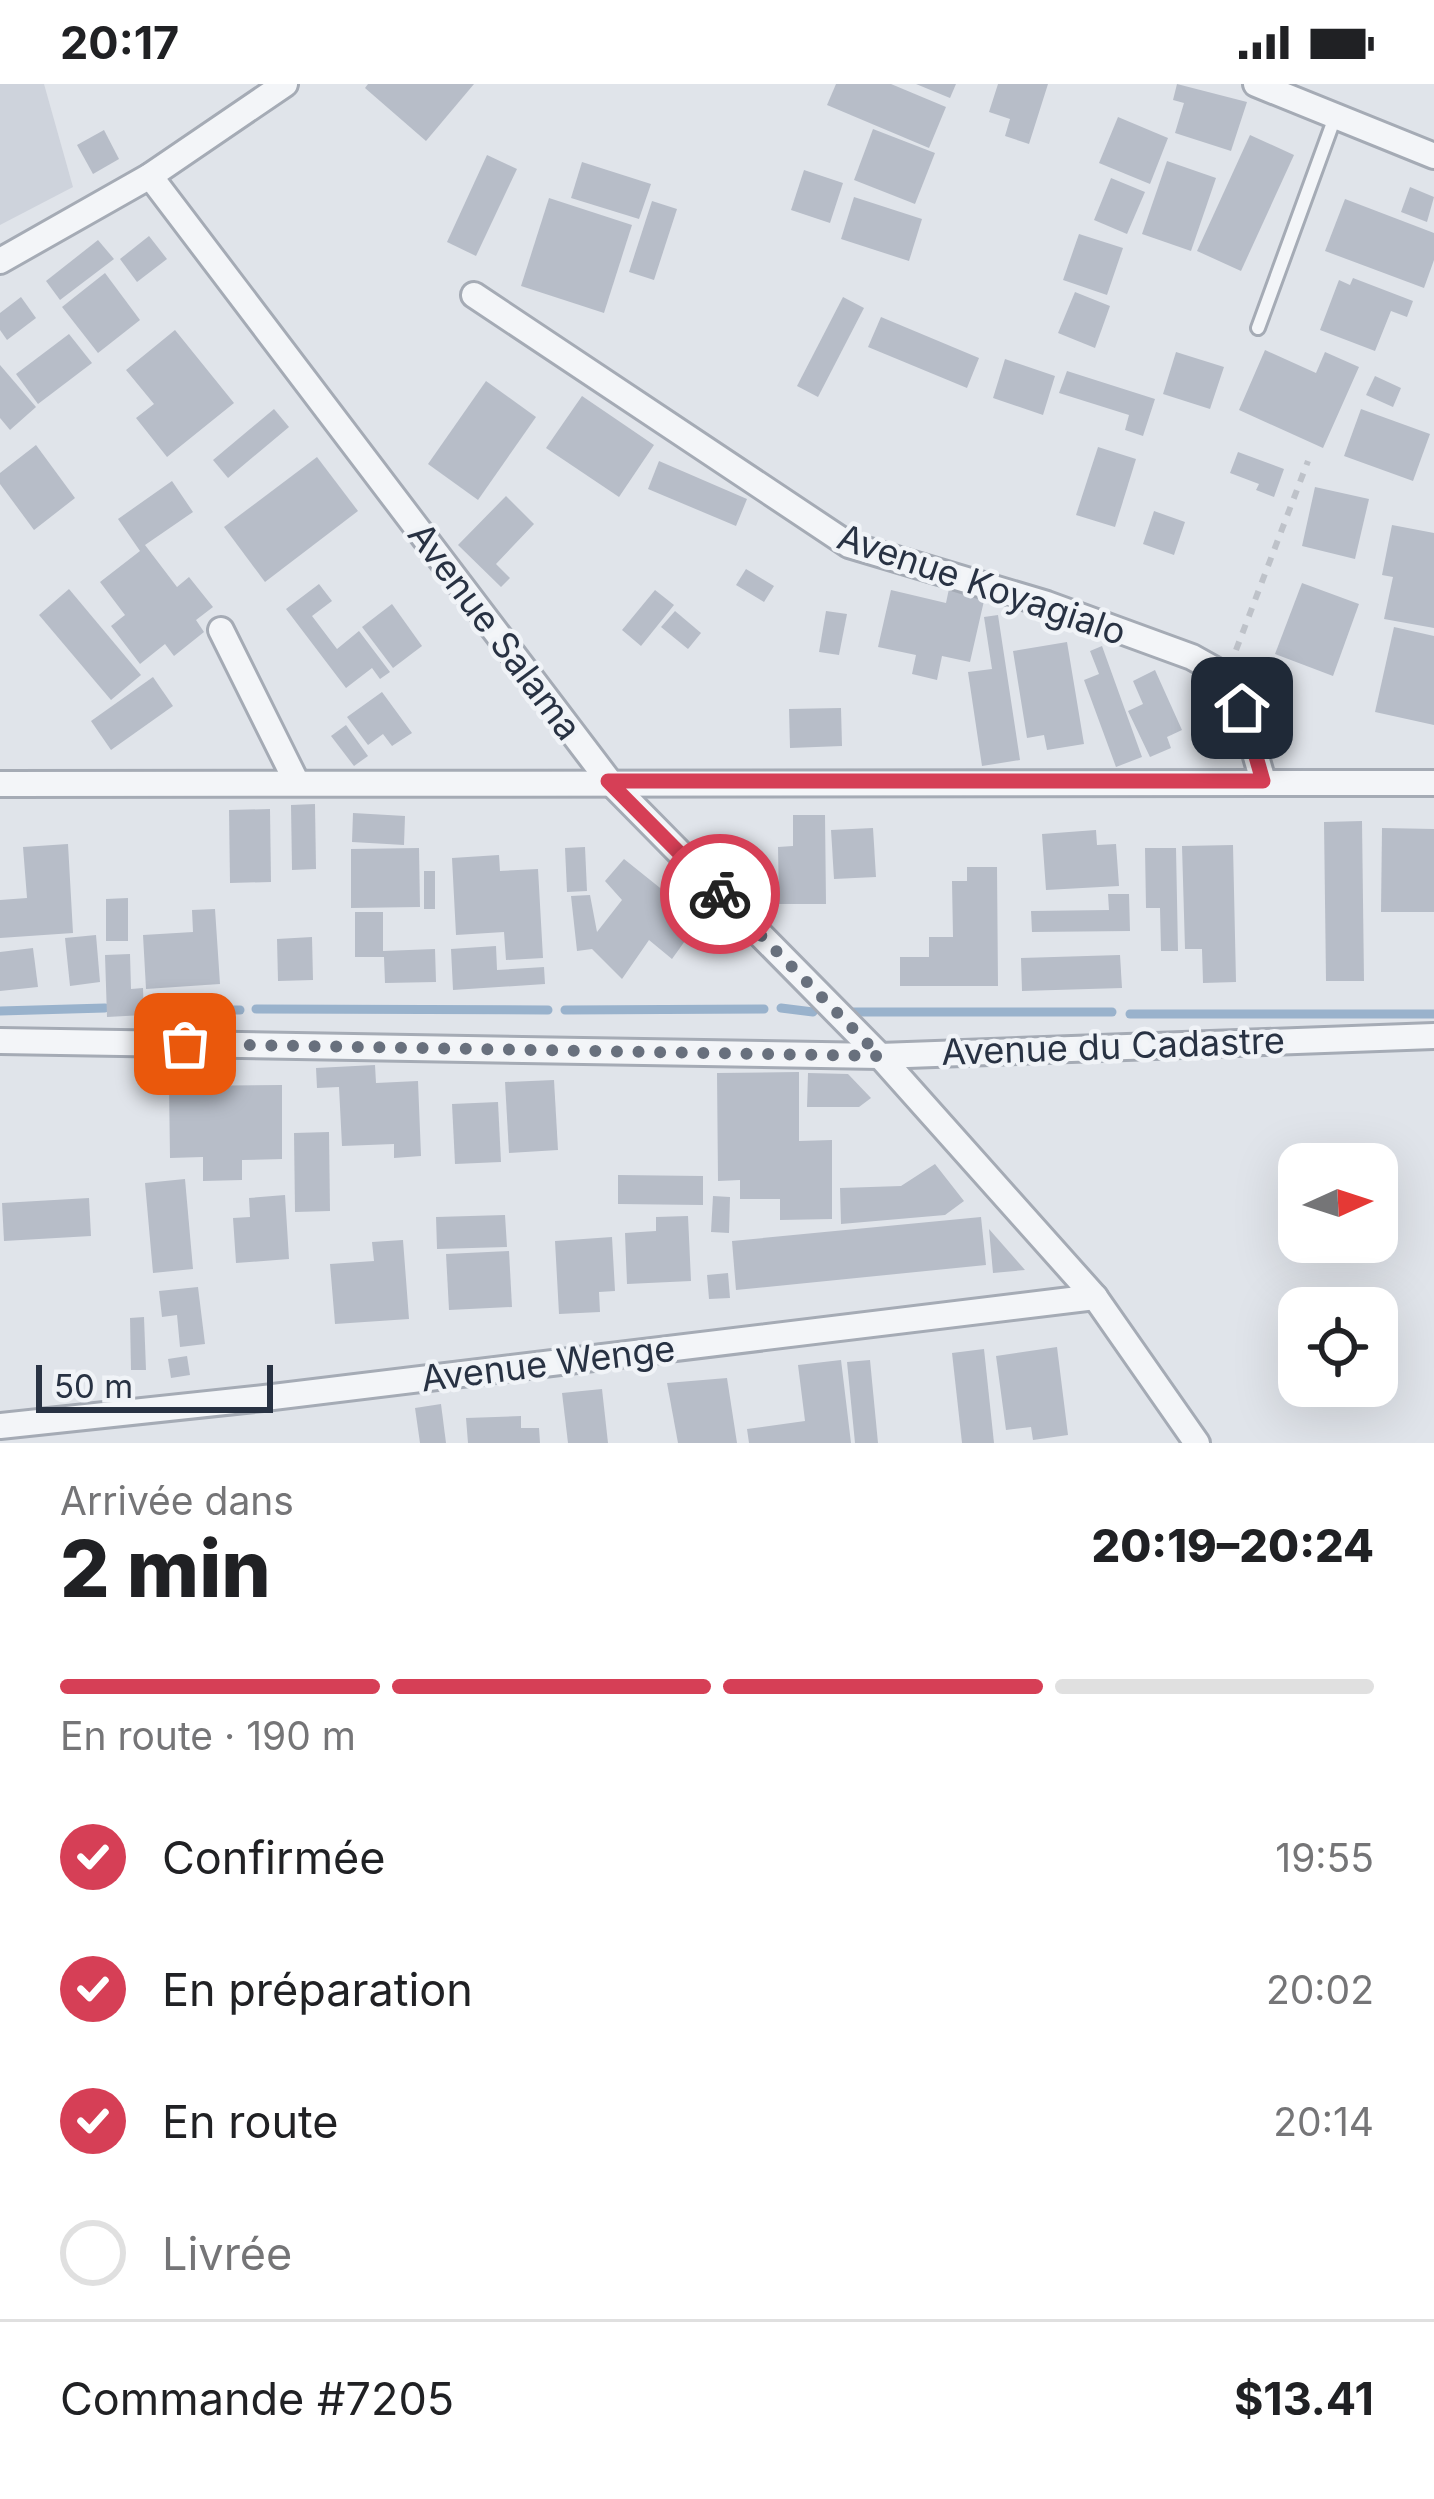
<!DOCTYPE html>
<html lang="fr">
<head>
<meta charset="utf-8">
<style>
  body { margin:0; font-family:Inter,sans-serif; background:#f2f2f2; color:#202124; height:100vh; display:flex; flex-direction:column; font-size:45px; white-space:nowrap }
  * { box-sizing:border-box; margin:0 }
  p { font-size:39px; color:#757577 }
  .icon { flex:none; width:66px; height:66px; fill:none; stroke:currentColor; stroke-width:2; stroke-linecap:round; stroke-linejoin:round }
  .map { position:relative; height:1359px; overflow:hidden }
  .drawer { display:flex; flex-direction:column; background:#fff; flex:1 }
  .drawer>* { flex:none }
  .needle { width:78px; rotate:87deg }
  .buttons { position:absolute; left:1278px; top:1059px; display:grid; gap:24px }
  .buttons a { display:grid; place-items:center; width:120px; height:120px; border-radius:24px; background:#fff; box-shadow:0 12px 48px #0002; font-size:60px }
  .scale { position:absolute; left:36px; bottom:30px; width:237px; box-sizing:border-box; padding-left:12px; border:6px solid #283243; border-top:0; font-size:33px; line-height:42px; white-space:nowrap; color:#283243; -webkit-text-stroke:9px #f0f3f7; paint-order:stroke }
  .pin { position:absolute; display:grid; place-items:center; width:102px; height:102px; color:#fff; margin:-51px; border-radius:24px; box-shadow:0 6px 18px #0006 }
  .courier { position:absolute; display:grid; place-items:center; width:120px; height:120px; margin:-60px; border:9px solid #d63f56; border-radius:50%; background:#fff; color:#222; box-shadow:0 3px 15px #0007 }
  .summary em { font-style:normal; font-weight:800 }
  .summary div { display:flex; flex-direction:column-reverse }
  .summary { display:flex; align-items:center; justify-content:space-between; height:204px; padding:0 60px }
  h1 { font-size:78px; font-weight:800; line-height:90px }
  .bar { display:grid; grid-template-columns:repeat(4,1fr); gap:18px 12px; align-content:center; height:144px; padding:0 60px }
  .bar i { height:15px; border-radius:9px; background:#e0e0e0 }
  .bar .selected { background:#d63f56 }
  .bar p { grid-column:span 4 }
  .line { display:flex; align-items:center; gap:30px; padding:0 60px; border-top:3px solid #e0e0e0 }
  .line div { flex:1 }
  ol { padding:0 60px; list-style:none }
  li { display:flex; align-items:center; gap:36px; height:132px }
  li p { margin-inline-start:auto }
  li .icon { padding:12px; border-radius:50%; background:#d63f56; color:#fff; stroke-width:4 }
  li:last-child { color:#757577 }
  li i { width:66px; height:66px; border:6px solid #e0e0e0; border-radius:50% }
  .status { display:flex; justify-content:space-between; align-items:center; height:84px; padding:0 60px; background:#fff; direction:ltr }
  .status svg { height:33px; fill:currentColor }
  .map>svg:first-child { display:block }
  .built { fill:#ced3dc }
  .lines { fill:none; stroke-linecap:round; stroke-linejoin:round }
  .stream { stroke:#99b2cc; stroke-width:9 }
  .building { fill:#b7bdc8 }
  .lane-casing { stroke:#a5abb5; stroke-width:18 }
  .street-casing { stroke:#a5abb5; stroke-width:30 }
  .path { stroke:#bec2c9; stroke-width:6; stroke-dasharray:9 9; stroke-linecap:butt }
  .lane { stroke:#f3f5f8; stroke-width:12 }
  .street { stroke:#f3f5f8; stroke-width:24 }
  .done { stroke:#68707d; stroke-width:12; stroke-dasharray:0 21.6 }
  .route { stroke:#d63f56; stroke-width:15 }
  .labels { text-anchor:middle; dominant-baseline:central; stroke-width:9; stroke-linejoin:round; paint-order:stroke }
  .street-label { font-size:36px; fill:#283243; stroke:#f0f3f7 }
</style>
</head>
<body>
<div class="status"><b>20:17</b><svg viewBox="0 0 49 12"><path d="M0 12V9h3v3zM5 12V6h3v6zM10 12V3h3v9zM15 12V0h3v12zM26 1h20v11H26zM47 4h2v5h-2z"/></svg></div>
<div class="map">
<svg width="1434" height="1359" viewBox="0 0 1434 1359">
  <rect width="100%" height="100%" fill="#e0e4ea"/>
  <path class="built" d="M0,0H44L73,103L0,141Z"/>
  <g class="lines">
    <g class="stream">
      <path d="M781,924L813,928"/>
      <path d="M256,925L548,926"/>
      <path d="M149,926H240"/>
      <path d="M565,926L764,925"/>
      <path d="M0,927L105,924"/>
      <path d="M854,928H1112"/>
      <path d="M1130,930H1434"/>
    </g>
  </g>
  <g class="building">
    <path d="M368,0H474L426,57L365,4Z"/>
    <path d="M836,0H891L946,23L929,64L827,21Z"/>
    <path d="M916,0H956L950,14Z"/>
    <path d="M998,0H1048L1029,60L1005,52L1010,35L989,28Z"/>
    <path d="M1177,0L1247,18L1231,67L1175,49L1184,19L1173,16Z"/>
    <path d="M1118,33L1168,54L1150,100L1099,79Z"/>
    <path d="M873,45L935,69L915,120L854,96Z"/>
    <path d="M104,46L119,75L93,90L77,61Z"/>
    <path d="M1250,51L1294,71L1241,187L1197,167Z"/>
    <path d="M487,71L517,85L476,172L447,158Z"/>
    <path d="M1167,77L1216,94L1191,167L1142,150Z"/>
    <path d="M582,78L651,100L639,135L571,114Z"/>
    <path d="M804,86L843,99L830,139L791,126Z"/>
    <path d="M1111,94L1145,108L1127,150L1094,136Z"/>
    <path d="M1410,103L1434,113L1427,138L1401,128Z"/>
    <path d="M854,113L922,135L909,177L841,155Z"/>
    <path d="M549,114L632,141L604,229L521,202Z"/>
    <path d="M1345,115L1434,149V176L1424,204L1325,167Z"/>
    <path d="M652,117L677,125L654,196L629,188Z"/>
    <path d="M1079,150L1123,164L1107,211L1063,196Z"/>
    <path d="M149,152L167,175L137,198L120,175Z"/>
    <path d="M98,156L114,175L60,216L46,197Z"/>
    <path d="M105,189L140,236L98,269L62,223Z"/>
    <path d="M1353,194L1413,217L1407,233L1391,227L1375,267L1320,246L1339,196L1350,201Z"/>
    <path d="M1075,208L1110,222L1095,264L1058,249Z"/>
    <path d="M21,213L36,234L7,256L0,246V229Z"/>
    <path d="M843,213L864,224L818,313L797,302Z"/>
    <path d="M881,233L979,274L967,304L868,263Z"/>
    <path d="M175,246L234,319L167,373L136,334L154,320L126,286Z"/>
    <path d="M69,250L92,279L38,320L16,290Z"/>
    <path d="M1265,266L1316,289L1325,268L1359,283L1323,364L1239,326Z"/>
    <path d="M1176,268L1224,283L1210,325L1163,310Z"/>
    <path d="M1005,275L1055,292L1043,331L993,314Z"/>
    <path d="M0,281L36,323L10,346L0,334Z"/>
    <path d="M1067,287L1155,315L1143,352L1125,346L1129,331L1059,309Z"/>
    <path d="M1375,292L1401,304L1393,323L1366,311Z"/>
    <path d="M486,297L536,333L478,416L428,380Z"/>
    <path d="M582,312L654,361L619,413L546,364Z"/>
    <path d="M274,325L289,343L228,394L213,376Z"/>
    <path d="M1361,325L1430,350L1413,397L1344,372Z"/>
    <path d="M36,361L75,414L34,446L0,400V389Z"/>
    <path d="M1098,363L1136,375L1115,443L1076,431Z"/>
    <path d="M1238,368L1284,385L1274,413L1256,406L1259,400L1230,389Z"/>
    <path d="M317,373L358,427L265,498L224,443Z"/>
    <path d="M659,377L747,415L736,442L648,405Z"/>
    <path d="M172,397L193,428L145,461L177,503L189,493L213,523L196,536L204,548L174,572L165,560L140,580L111,542L125,531L100,498L140,467L118,435Z"/>
    <path d="M1315,403L1369,415L1355,475L1302,462Z"/>
    <path d="M506,412L534,440L496,480L510,494L501,503L458,461Z"/>
    <path d="M1154,427L1185,438L1174,471L1143,460Z"/>
    <path d="M1392,441L1434,449V544L1384,535L1393,493L1382,491Z"/>
    <path d="M746,485L774,502L764,518L736,501Z"/>
    <path d="M1302,499L1359,520L1333,592L1275,570Z"/>
    <path d="M319,500L332,517L312,532L337,565L359,547L390,588L380,595L372,584L346,604L286,525Z"/>
    <path d="M950,500L986,508L970,578L942,572L937,596L912,590L916,571L878,563L891,506L946,519Z"/>
    <path d="M69,505L141,591L111,616L39,531Z"/>
    <path d="M655,506L674,521L641,562L622,546Z"/>
    <path d="M392,520L422,562L393,584L362,543Z"/>
    <path d="M675,527L701,549L688,565L661,543Z"/>
    <path d="M826,527L847,530L839,571L819,568Z"/>
    <path d="M998,531L1020,676L982,682L968,588L992,585L984,533Z"/>
    <path d="M1394,543L1434,552V641L1375,628Z"/>
    <path d="M1067,558L1084,660L1047,666L1044,651L1027,654L1013,567Z"/>
    <path d="M1102,562L1142,673L1116,683L1084,596L1099,590L1090,567Z"/>
    <path d="M1155,586L1182,646L1167,653L1171,664L1150,673L1128,627L1143,620L1133,597Z"/>
    <path d="M153,593L173,622L111,666L91,637Z"/>
    <path d="M382,608L412,649L392,662L383,650L368,661L347,633Z"/>
    <path d="M841,624L842,662L790,664L789,625Z"/>
    <path d="M346,641L368,672L354,682L331,652Z"/>
    <path d="M315,720L316,785L292,786L291,721Z"/>
    <path d="M270,725L271,798L230,799L229,726Z"/>
    <path d="M353,729L405,732L404,761L352,758Z"/>
    <path d="M793,731H825L826,820H779L778,763L793,762Z"/>
    <path d="M1362,737L1364,897H1326L1324,738Z"/>
    <path d="M873,744L876,793L834,795L831,746Z"/>
    <path d="M1382,744L1434,745V828H1381Z"/>
    <path d="M1096,746L1097,761L1116,760L1119,802L1046,806L1042,750Z"/>
    <path d="M68,760L73,849L0,854V816L27,814L23,763Z"/>
    <path d="M1233,761L1236,898L1203,899L1202,865H1185L1182,762Z"/>
    <path d="M585,763L587,807L567,808L565,764Z"/>
    <path d="M419,764L420,823L351,824V765Z"/>
    <path d="M1145,764H1176L1178,867H1161L1160,824H1146Z"/>
    <path d="M499,771L500,787L538,785L543,874L506,876L504,848L456,851L452,774Z"/>
    <path d="M624,775L700,836L672,875L649,856L622,895L592,865L577,867L571,812L590,811L597,848L622,816L605,797Z"/>
    <path d="M967,783H997L998,902H900V873H929V853H953L952,797H967Z"/>
    <rect x="424" y="787" width="11" height="38"/>
    <path d="M1108,810H1129L1130,847L1032,848L1031,827L1109,826Z"/>
    <path d="M128,814V857H106V815Z"/>
    <path d="M215,825L220,900L146,905L143,851L193,848L192,826Z"/>
    <path d="M355,828H383V867L435,865L436,898L385,899L384,873H355Z"/>
    <path d="M96,851L100,898L70,902L65,854Z"/>
    <path d="M312,853L313,896L278,897L277,855Z"/>
    <path d="M496,862L497,886L544,883L545,900L453,906L451,865Z"/>
    <path d="M33,864L38,903L0,907V868Z"/>
    <path d="M130,870L131,905L143,904L144,931L107,933L105,871Z"/>
    <path d="M1120,871L1122,904L1022,907L1021,874Z"/>
    <path d="M375,981L376,999L418,997L421,1072L394,1074V1060L342,1062L339,1003L317,1004L316,984Z"/>
    <path d="M799,988V1057L832,1056V1135L780,1136V1115H740V1096L718,1097L717,989Z"/>
    <path d="M808,989L848,990L871,1014L859,1023H807Z"/>
    <path d="M554,996L558,1066L509,1069L505,998Z"/>
    <path d="M282,1001V1075L242,1076V1096L203,1097V1073L170,1074L169,1002Z"/>
    <path d="M498,1018L501,1078L455,1080L452,1020Z"/>
    <path d="M329,1048L330,1127L295,1128L294,1049Z"/>
    <path d="M935,1080L964,1117L945,1131L841,1140L840,1104L901,1102Z"/>
    <path d="M618,1091L703,1092V1121L618,1120Z"/>
    <path d="M185,1095L193,1185L153,1189L145,1099Z"/>
    <path d="M285,1111L289,1175L236,1179L233,1134L250,1133L249,1114Z"/>
    <path d="M713,1112L730,1113L729,1149L711,1148Z"/>
    <path d="M89,1114L91,1152L4,1157L2,1119Z"/>
    <path d="M505,1131L507,1163L437,1165L436,1133Z"/>
    <path d="M688,1132L691,1197L627,1200L625,1149L656,1147V1133Z"/>
    <path d="M981,1133L986,1181L736,1206L732,1157Z"/>
    <path d="M989,1145L1025,1186L993,1189Z"/>
    <path d="M612,1153L615,1207L599,1208L600,1228L559,1230L555,1157Z"/>
    <path d="M403,1156L409,1235L335,1240L330,1180L374,1177L372,1158Z"/>
    <path d="M509,1167L512,1223L449,1226L446,1170Z"/>
    <path d="M728,1189L730,1214L709,1215L707,1191Z"/>
    <path d="M198,1203L205,1260L180,1263L177,1231L162,1233L159,1207Z"/>
    <path d="M144,1233L146,1286H131L130,1234Z"/>
    <path d="M1057,1263L1068,1351L1033,1356L1031,1343L1006,1346L996,1272Z"/>
    <path d="M984,1265L994,1359H962L952,1269Z"/>
    <path d="M187,1272L190,1291L171,1294L168,1275Z"/>
    <path d="M841,1276L851,1359H749L747,1345L805,1337L798,1281Z"/>
    <path d="M870,1276L878,1359H855L847,1278Z"/>
    <path d="M727,1294L737,1359H678L667,1299Z"/>
    <path d="M602,1305L608,1359H568L562,1309Z"/>
    <path d="M441,1320L446,1359H420L415,1324Z"/>
    <path d="M521,1332V1344H539L540,1359H468L466,1334Z"/>
  </g>
  <g class="lines">
    <g class="lane-casing">
      <path id="lane" d="M1258,244L1335,33"/>
    </g>
    <g class="street-casing">
      <g id="street">
        <path d="M1256,0L1434,72"/>
        <path d="M150,92L609,697L880,972L1095,1213L1197,1359"/>
        <path d="M0,177L150,92L285,0"/>
        <path d="M474,211L849,461L1047,520L1192,573L1226,592L1242,624L1263,697"/>
        <path d="M221,546L297,699"/>
        <path d="M0,700L1434,699"/>
        <path d="M0,957L880,972L1434,952"/>
        <path d="M0,1342L273,1313L1095,1213"/>
      </g>
    </g>
    <path class="path" d="M1236,566L1308,377"/>
    <use href="#lane" class="lane"/>
    <use href="#street" class="street"/>
  </g>
  <g class="lines">
    <path class="done" d="M185,960L880,972L720,810"/>
    <path class="route" d="M720,810L608,697H1263L1242,624"/>
  </g>
  <g class="labels">
    <g class="street-label">
      <text transform="translate(982 500) rotate(19)">Avenue Koyagialo</text>
      <text transform="translate(495 547) rotate(53)">Avenue Salama</text>
      <text transform="translate(1113 962) rotate(-2)">Avenue du Cadastre</text>
      <text transform="translate(548 1279) rotate(-7)">Avenue Wenge</text>
    </g>
  </g>
</svg>
<div class="buttons">
<a><svg class="needle" viewBox="-14 -14 28 28"><path d="M0-13l5 13h-10z" fill="#e53935"/><path d="M0 13l5-13h-10z" fill="#757577"/></svg></a>
<a><svg class="icon" aria-label="locate" viewBox="0 0 24 24"><circle cx="12" cy="12" r="6"/><path d="M12 2v4M12 18v4M2 12h4M18 12h4"/></svg></a>
</div>
<div class="scale">50 m</div>
<div class="pin" style="left:185px;top:960px;background:#ea580c"><svg class="icon" aria-label="bag" viewBox="0 0 24 24"><path d="M5 8h14l-1 12H6zM9 8a3 3 0 0 1 6 0"/></svg></div>
<div class="pin" style="left:1242px;top:624px;background:#1f2937"><svg class="icon" aria-label="home" viewBox="0 0 24 24"><path d="M3 11l9-7 9 7M6 9v11h12V9"/></svg></div>
<div class="courier" style="left:720px;top:810px"><svg class="icon" aria-label="bike" viewBox="0 0 24 24"><circle cx="6" cy="16" r="4"/><circle cx="18" cy="16" r="4"/><path d="M6 16l4-8h5l3 8M10 8l3 8H6M13 5h3"/></svg></div>
</div>
<section class="drawer">
<div class="summary"><div><h1>2 min</h1><p>Arrivée dans</p></div><em>20:19–20:24</em></div>
<div class="bar"><i class="selected"></i><i class="selected"></i><i class="selected"></i><i></i><p>En route · 190 m</p></div>
<ol>
<li><svg class="icon" aria-label="check" viewBox="0 0 24 24"><path d="M5 12l5 5 9-10"/></svg>Confirmée<p>19:55</p></li>
<li><svg class="icon" aria-label="check" viewBox="0 0 24 24"><path d="M5 12l5 5 9-10"/></svg>En préparation<p>20:02</p></li>
<li><svg class="icon" aria-label="check" viewBox="0 0 24 24"><path d="M5 12l5 5 9-10"/></svg>En route<p>20:14</p></li>
<li><i></i>Livrée</li>
</ol>
<div class="line" style="height:156px"><div>Commande #7205</div><b>$13.41</b></div>
</section>
</body>
</html>
